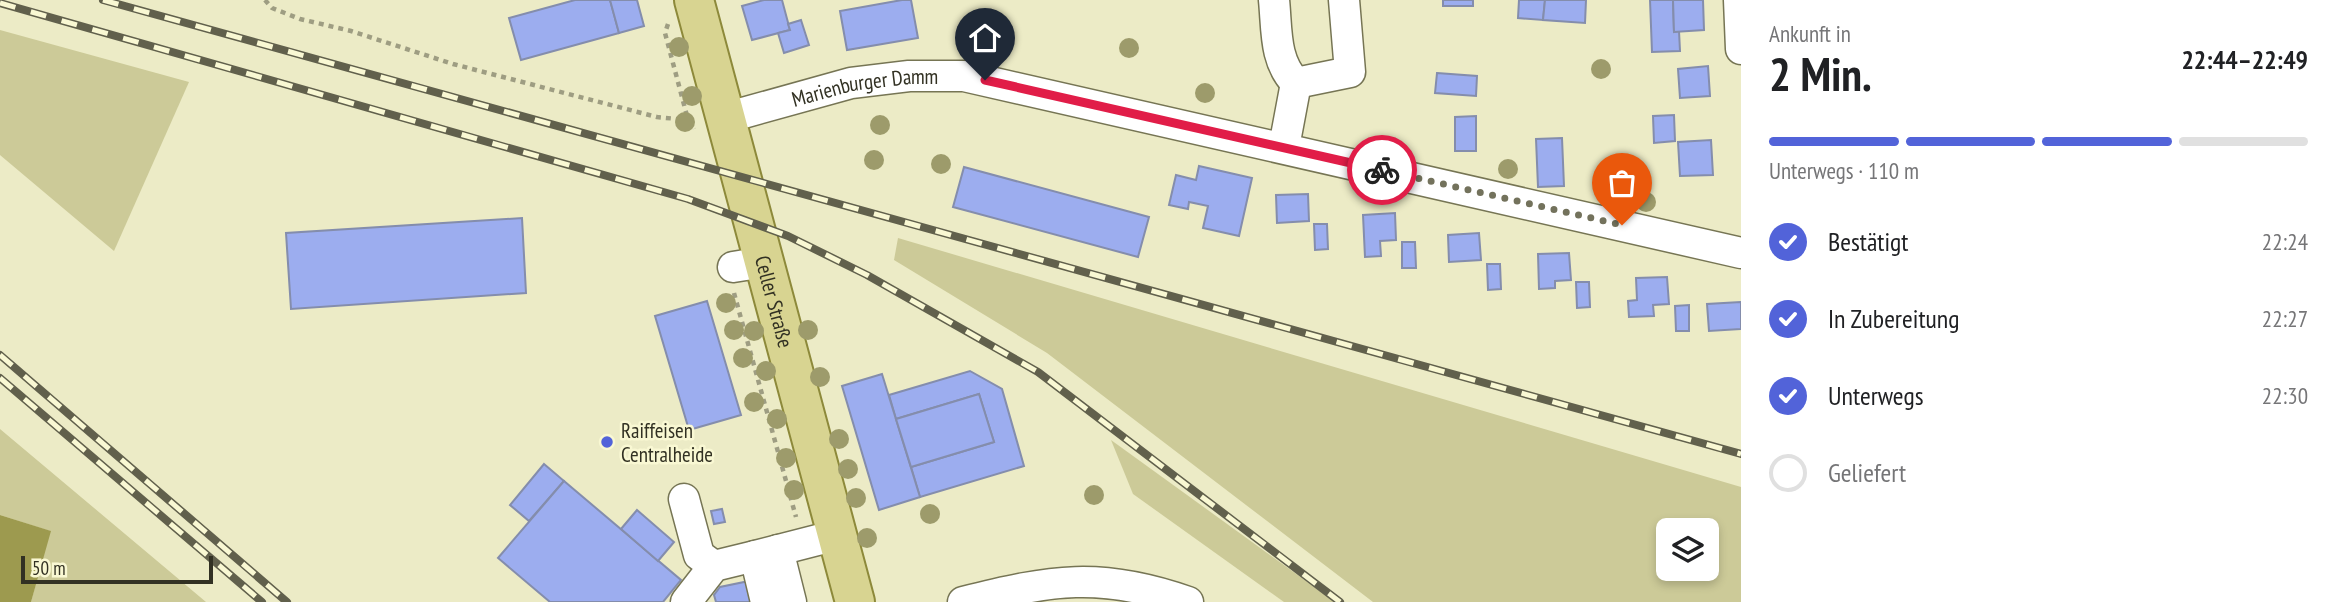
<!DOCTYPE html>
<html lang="de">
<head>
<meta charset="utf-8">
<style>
  body { margin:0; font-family:"PT Sans Narrow",sans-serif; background:#f2f2f2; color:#202124; height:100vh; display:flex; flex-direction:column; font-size:26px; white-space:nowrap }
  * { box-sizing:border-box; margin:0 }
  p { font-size:23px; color:#757577 }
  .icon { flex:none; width:38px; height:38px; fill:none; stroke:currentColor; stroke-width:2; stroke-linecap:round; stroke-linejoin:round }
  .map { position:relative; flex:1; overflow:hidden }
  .sheet { display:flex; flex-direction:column; background:#fff; width:595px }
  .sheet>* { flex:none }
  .tools { position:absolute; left:1656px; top:518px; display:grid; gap:14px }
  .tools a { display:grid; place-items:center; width:63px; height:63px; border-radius:10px; background:#fff; box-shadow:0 4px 10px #0003; font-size:35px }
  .scale { position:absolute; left:21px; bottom:18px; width:192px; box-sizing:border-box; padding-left:7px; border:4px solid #323123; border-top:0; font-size:19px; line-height:24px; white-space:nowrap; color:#323123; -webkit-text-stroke:5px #f9f8d3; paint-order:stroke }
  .pin { position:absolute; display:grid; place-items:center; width:60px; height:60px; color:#fff; margin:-72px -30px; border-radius:50% 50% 50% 0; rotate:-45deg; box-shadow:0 0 7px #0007 }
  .pin .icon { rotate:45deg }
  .courier { position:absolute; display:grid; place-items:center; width:70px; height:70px; margin:-35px; border:5px solid #e11d48; border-radius:50%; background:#fff; color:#222; box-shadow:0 2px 9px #0007 }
  .head em { font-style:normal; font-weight:800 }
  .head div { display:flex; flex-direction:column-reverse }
  .head { display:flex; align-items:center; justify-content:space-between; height:119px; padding:0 28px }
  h1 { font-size:46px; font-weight:800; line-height:52px }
  .bar { display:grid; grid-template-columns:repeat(4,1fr); gap:10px 7px; align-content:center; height:84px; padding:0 28px }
  .bar i { height:9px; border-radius:5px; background:#e0e0e0 }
  .bar .active { background:#5263d9 }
  .bar p { grid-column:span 4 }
  ol { padding:0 28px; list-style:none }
  li { display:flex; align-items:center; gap:21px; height:77px }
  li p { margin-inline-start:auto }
  li .icon { padding:7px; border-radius:50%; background:#5263d9; color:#fff; stroke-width:4 }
  li:last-child { color:#757577 }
  li i { width:38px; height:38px; border:4px solid #e0e0e0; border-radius:50% }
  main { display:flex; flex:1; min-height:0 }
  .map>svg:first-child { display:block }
  .green { fill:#ccca98; fill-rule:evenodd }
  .water { fill:#9d9a4f }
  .building { fill:#9cadef; stroke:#848dac; stroke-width:2 }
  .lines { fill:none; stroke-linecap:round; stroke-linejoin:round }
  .minor-casing { stroke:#767554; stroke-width:33 }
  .major-casing { stroke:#8d893a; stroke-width:42 }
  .path { stroke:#9e9d82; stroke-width:4.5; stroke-dasharray:5 5; stroke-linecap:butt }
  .minor { stroke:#fff; stroke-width:30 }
  .major { stroke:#d8d491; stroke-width:38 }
  .rail-casing { stroke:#61604c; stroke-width:8 }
  .rail { stroke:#f9f8d3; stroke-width:5; stroke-dasharray:16; stroke-linecap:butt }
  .tree { fill:#9d9b6b }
  .done { stroke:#73725c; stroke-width:7; stroke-dasharray:0 12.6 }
  .route { stroke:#e11d48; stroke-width:9 }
  .poi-dot { fill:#5263d9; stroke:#f9f8d3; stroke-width:2.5 }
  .labels { text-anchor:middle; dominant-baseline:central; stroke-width:5; stroke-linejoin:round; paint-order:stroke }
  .street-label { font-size:21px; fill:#323123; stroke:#f9f8d3 }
  .poi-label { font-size:21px; fill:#323123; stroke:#f9f8d3; text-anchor:start }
</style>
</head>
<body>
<main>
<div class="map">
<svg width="1741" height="602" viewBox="0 0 1741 602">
  <rect width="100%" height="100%" fill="#ecebc6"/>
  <g class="green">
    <path d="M0,30L189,82L114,251L0,155Z"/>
    <path d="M898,238L1741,487V602H1373L1047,353L894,260ZM1668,530H1706V569H1668Z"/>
    <path d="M0,429L206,602H31L50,531L0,515Z"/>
    <path d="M1111,440L1335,602H1284L1133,494Z"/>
  </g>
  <path class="water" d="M0,515L51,531L31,602H0Z"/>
  <g class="building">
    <path d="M575,0H610L619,33L521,60L509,18Z"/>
    <path d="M610,0H637L644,26L619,33Z"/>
    <path d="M764,0H782L790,30L752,40L742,6Z"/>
    <path d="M902,0H911L918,38L847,50L840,11Z"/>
    <rect x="1443" y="0" width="30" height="6"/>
    <path d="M1519,0H1545L1543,20L1518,18Z"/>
    <path d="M1545,0H1586L1585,23L1543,20Z"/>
    <path d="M1650,0H1673L1674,32L1679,31L1680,51L1652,52Z"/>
    <path d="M1673,0H1703L1704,30L1674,32Z"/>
    <path d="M801,20L809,45L784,53L778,33L790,30L788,24Z"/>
    <path d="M1708,66L1710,96L1680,98L1678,69Z"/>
    <path d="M1437,73L1477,76L1476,96L1435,93Z"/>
    <path d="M1674,115L1675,141L1654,143L1653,116Z"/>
    <path d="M1476,116V151H1455V117Z"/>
    <path d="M1562,138L1564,186L1538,187L1536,139Z"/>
    <path d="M1711,140L1713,175L1680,176L1678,142Z"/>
    <path d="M1199,166L1252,178L1239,236L1203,228L1208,206L1189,202L1188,209L1169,205L1176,175L1196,180Z"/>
    <path d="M964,167L1149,217L1138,257L953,207Z"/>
    <path d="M1308,194L1309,221L1277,223L1276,195Z"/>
    <path d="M1395,213L1396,240L1380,241L1381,256L1365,257L1363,215Z"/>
    <path d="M522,218L526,293L291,309L286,233Z"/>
    <path d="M1314,224H1327L1328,249L1315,250Z"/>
    <path d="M1479,233L1481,260L1449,262L1448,235Z"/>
    <path d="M1402,242H1415L1416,268H1402Z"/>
    <path d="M1569,253L1571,280L1555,281V288L1539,289L1538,254Z"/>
    <path d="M1487,264H1500L1501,289L1488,290Z"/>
    <path d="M1667,277L1669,304L1653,305L1654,316L1629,317L1628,301L1637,300L1636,278Z"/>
    <path d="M1576,282H1589L1590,307L1577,308Z"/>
    <path d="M707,301L741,415L689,430L655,316Z"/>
    <path d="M1741,302V329L1709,331L1707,304Z"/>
    <path d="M1689,305V331H1676L1675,306Z"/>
    <path d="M970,371L1002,389L1024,466L920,497L911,467L994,442L979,394L896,419L889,395Z"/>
    <path d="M882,374L920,497L879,510L842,386Z"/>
    <path d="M979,394L994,442L911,467L896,419Z"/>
    <path d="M544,464L564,481L529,521L510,505Z"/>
    <path d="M564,481L681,580L663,602H550L498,558Z"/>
    <path d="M722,509L725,522L714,524L711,511Z"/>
    <path d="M637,510L674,542L658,561L621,529Z"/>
    <path d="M749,581L753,602H716L714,595L720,587Z"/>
  </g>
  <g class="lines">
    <g class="minor-casing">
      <g id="minor">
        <path d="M1274,0C1277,29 1274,61 1296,83"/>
        <path d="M1739,0L1741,49"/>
        <path d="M1296,83L1350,72L1344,0"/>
        <path id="s1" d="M725,118L851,83L909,76H964L1741,253"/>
        <path d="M1284,147L1296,83"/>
        <path d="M733,267L764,262"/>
        <path d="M684,499L699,555L714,566"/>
        <path d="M778,550L791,602"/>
        <path d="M686,602L714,566L755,556"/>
        <path d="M766,602L755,556L837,535"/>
        <path d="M963,602C1051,580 1100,571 1188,602"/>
      </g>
    </g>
    <g class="major-casing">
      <g id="major">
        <path id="s2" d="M694,0L855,602"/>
      </g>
    </g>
    <g class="path">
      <path d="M265,0L272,8L300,19L351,31L453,64L657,117L677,119L689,116"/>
      <path d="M668,24L665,33L687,116L694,129"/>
      <path d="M734,293L796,517"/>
    </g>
    <use href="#minor" class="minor"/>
    <use href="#major" class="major"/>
    <g class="rail-casing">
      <g id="rail">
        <path d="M103,0L1741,454"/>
        <path d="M0,3L688,199L788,236L867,275L1038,372L1340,602"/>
        <path d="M0,355L287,602"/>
        <path d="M0,378L262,602"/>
      </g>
    </g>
    <use href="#rail" class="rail"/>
  </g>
  <g class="tree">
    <circle cx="679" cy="47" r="10"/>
    <circle cx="1129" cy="48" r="10"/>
    <circle cx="1601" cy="69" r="10"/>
    <circle cx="1205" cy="93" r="10"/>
    <circle cx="692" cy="96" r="10"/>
    <circle cx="685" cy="122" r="10"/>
    <circle cx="880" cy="125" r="10"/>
    <circle cx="874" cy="160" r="10"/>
    <circle cx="941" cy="164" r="10"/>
    <circle cx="1508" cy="169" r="10"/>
    <circle cx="1646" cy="202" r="10"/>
    <circle cx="726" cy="303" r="10"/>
    <circle cx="734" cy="330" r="10"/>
    <circle cx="808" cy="330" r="10"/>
    <circle cx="754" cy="331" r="10"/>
    <circle cx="743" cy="358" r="10"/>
    <circle cx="766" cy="371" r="10"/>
    <circle cx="820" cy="377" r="10"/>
    <circle cx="754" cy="402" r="10"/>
    <circle cx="777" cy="419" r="10"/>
    <circle cx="839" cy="439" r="10"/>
    <circle cx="786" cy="458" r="10"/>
    <circle cx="848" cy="469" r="10"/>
    <circle cx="794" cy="490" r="10"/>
    <circle cx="1094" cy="495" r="10"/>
    <circle cx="856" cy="498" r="10"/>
    <circle cx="930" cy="514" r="10"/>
    <circle cx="867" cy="538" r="10"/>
  </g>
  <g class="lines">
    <path class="done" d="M1382,170L1622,225"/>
    <path class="route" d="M985,80L1382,170"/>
  </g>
  <circle class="poi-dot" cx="607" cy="442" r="7"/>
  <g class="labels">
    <g class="street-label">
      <text stroke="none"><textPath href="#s1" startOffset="144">Marienburger Damm</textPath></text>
      <text stroke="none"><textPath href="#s2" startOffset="312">Celler Straße</textPath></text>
    </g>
    <g class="poi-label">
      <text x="621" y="430">Raiffeisen<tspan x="621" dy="24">Centralheide</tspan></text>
    </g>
  </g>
</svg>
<div class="tools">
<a><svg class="icon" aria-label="layers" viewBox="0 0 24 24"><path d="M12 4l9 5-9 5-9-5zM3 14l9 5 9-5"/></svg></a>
</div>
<div class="scale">50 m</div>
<div class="pin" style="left:1622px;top:225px;background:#ea580c"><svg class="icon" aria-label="bag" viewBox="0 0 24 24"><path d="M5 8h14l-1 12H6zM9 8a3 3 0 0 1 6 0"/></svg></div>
<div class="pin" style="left:985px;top:80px;background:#1f2937"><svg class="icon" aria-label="home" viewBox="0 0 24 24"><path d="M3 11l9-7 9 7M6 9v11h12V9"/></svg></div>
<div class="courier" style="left:1382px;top:170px"><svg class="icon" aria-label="bike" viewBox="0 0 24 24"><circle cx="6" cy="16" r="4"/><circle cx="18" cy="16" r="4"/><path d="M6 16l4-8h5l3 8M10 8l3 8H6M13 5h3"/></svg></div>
</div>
<section class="sheet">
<div class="head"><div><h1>2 Min.</h1><p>Ankunft in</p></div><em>22:44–22:49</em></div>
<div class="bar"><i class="active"></i><i class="active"></i><i class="active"></i><i></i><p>Unterwegs · 110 m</p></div>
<ol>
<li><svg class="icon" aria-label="check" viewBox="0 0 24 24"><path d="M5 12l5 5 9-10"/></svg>Bestätigt<p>22:24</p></li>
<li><svg class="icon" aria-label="check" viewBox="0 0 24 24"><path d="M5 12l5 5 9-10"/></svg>In Zubereitung<p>22:27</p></li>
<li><svg class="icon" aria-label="check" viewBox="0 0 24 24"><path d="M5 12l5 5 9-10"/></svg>Unterwegs<p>22:30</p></li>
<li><i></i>Geliefert</li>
</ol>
</section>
</main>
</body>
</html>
